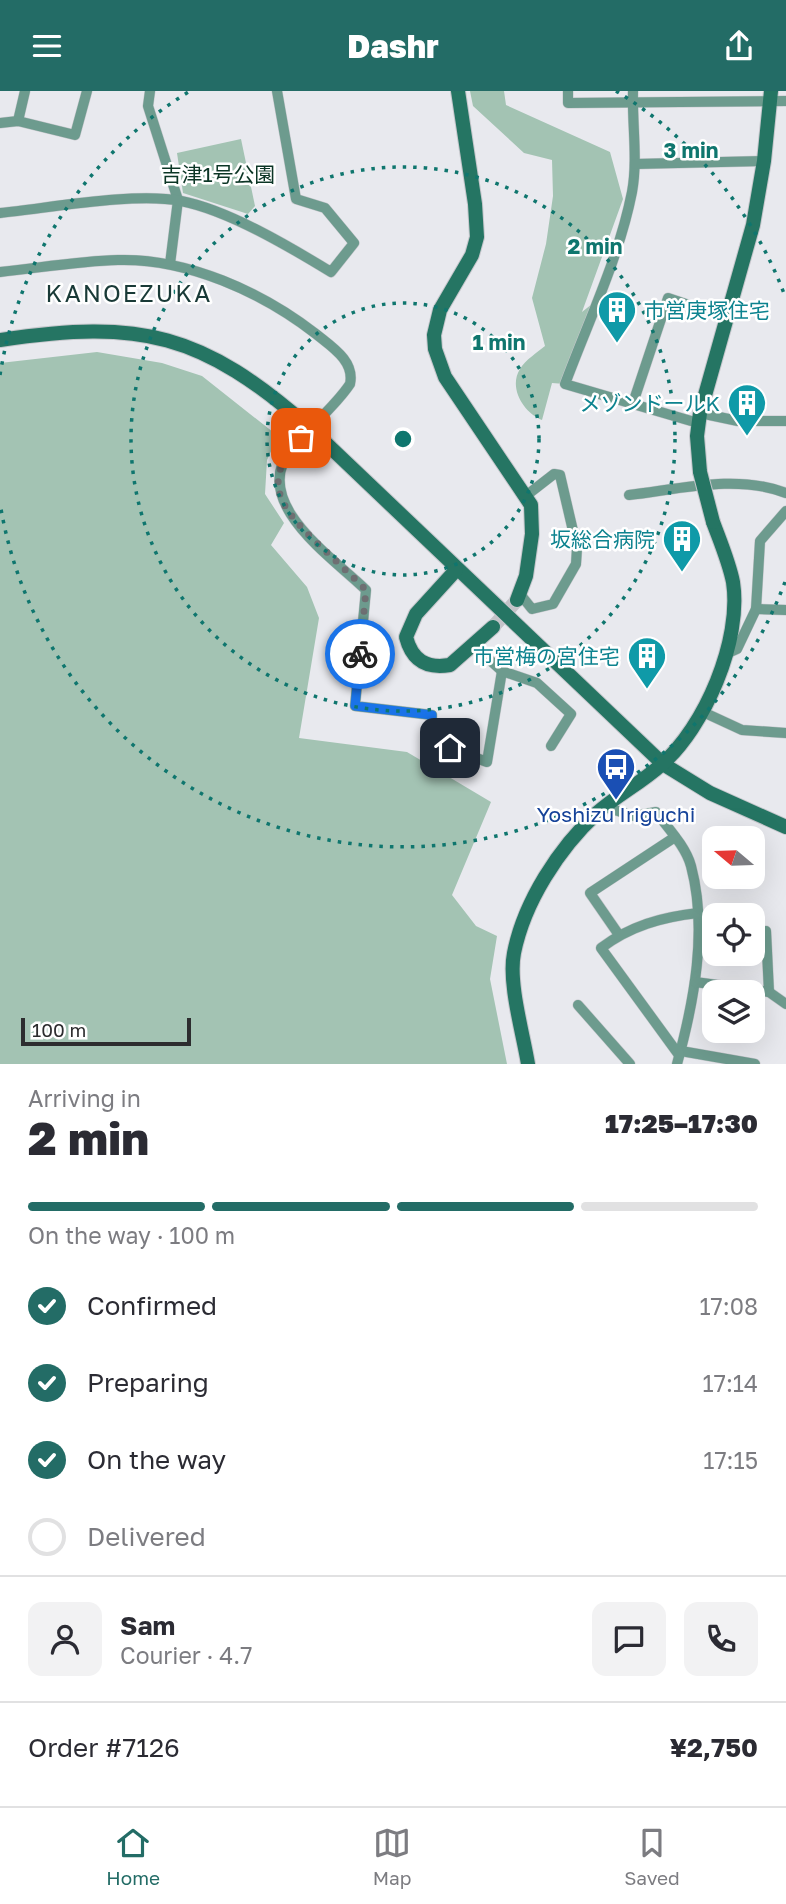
<!DOCTYPE html>
<html lang="en">
<head>
<meta charset="utf-8">
<style>
  body { margin:0; font-family:"Golos Text","Noto Sans JP",sans-serif; background:#f2f2f3; color:#2b2b33; height:100vh; display:flex; flex-direction:column; font-size:26px; white-space:nowrap }
  * { box-sizing:border-box; margin:0 }
  p { font-size:23px; color:#7c7c81 }
  .icon { flex:none; width:38px; height:38px; fill:none; stroke:currentColor; stroke-width:2; stroke-linecap:round; stroke-linejoin:round }
  .map { position:relative; height:973px; overflow:hidden }
  .sheet { display:flex; flex-direction:column; background:#fff; flex:1 }
  .sheet>* { flex:none }
  .needle { width:46px; rotate:289deg }
  .fabs { position:absolute; left:702px; top:735px; display:grid; gap:14px }
  .fabs a { display:grid; place-items:center; width:63px; height:63px; border-radius:14px; background:#fff; box-shadow:0 7px 28px #0002; font-size:35px }
  .scale { position:absolute; left:21px; bottom:18px; width:170px; box-sizing:border-box; padding-left:7px; border:4px solid #2d2d2f; border-top:0; font-size:19px; line-height:24px; white-space:nowrap; color:#2d2d2f; -webkit-text-stroke:5px #fff; paint-order:stroke }
  .pin { position:absolute; display:grid; place-items:center; width:60px; height:60px; color:#fff; margin:-30px; border-radius:14px; box-shadow:0 4px 10px #0006 }
  .courier { position:absolute; display:grid; place-items:center; width:70px; height:70px; margin:-35px; border:5px solid #1a73e8; border-radius:50%; background:#fff; color:#222; box-shadow:0 2px 9px #0007 }
  .head em { font-style:normal; font-weight:800 }
  .head div { display:flex; flex-direction:column-reverse }
  .head { display:flex; align-items:center; justify-content:space-between; height:119px; padding:0 28px }
  h1 { font-size:46px; font-weight:800; line-height:52px }
  .bar { display:grid; grid-template-columns:repeat(4,1fr); gap:10px 7px; align-content:center; height:84px; padding:0 28px }
  .bar i { height:9px; border-radius:5px; background:#e1e1e2 }
  .bar .active { background:#236c66 }
  .bar p { grid-column:span 4 }
  .line { display:flex; align-items:center; gap:18px; padding:0 28px; border-top:2px solid #e1e1e2 }
  .line div { flex:1 }
  .round { display:grid; place-items:center; flex:none; width:74px; height:74px; border-radius:14px; background:#f2f2f3 }
  ol { padding:0 28px; list-style:none }
  li { display:flex; align-items:center; gap:21px; height:77px }
  li p { margin-inline-start:auto }
  li .icon { padding:7px; border-radius:50%; background:#236c66; color:#fff; stroke-width:4 }
  li:last-child { color:#7c7c81 }
  li i { width:38px; height:38px; border:4px solid #e1e1e2; border-radius:50% }
  header { display:flex; justify-content:space-between; align-items:center; height:91px; padding:0 28px; background:#236c66; color:#fff; font-size:32px; font-weight:800 }
  .tab-bar { display:flex; justify-content:space-around; align-items:center; height:98px; border-top:2px solid #e1e1e2; background:#fff; font-size:19px; color:#7c7c81 }
  .tab-bar a { display:grid; justify-items:center; gap:4px }
  .tab-bar .active { color:#236c66 }
  .map>svg:first-child { display:block }
  .green { fill:#a3c3b3 }
  .lines { fill:none; stroke-linecap:round; stroke-linejoin:round }
  .secondary-tunnel { stroke:#c3c3c8; stroke-width:14; stroke-dasharray:14 7; stroke-linecap:butt }
  .street-casing { stroke:#c6c7cc; stroke-width:11 }
  .secondary-casing { stroke:#c6c7cc; stroke-width:16 }
  .street { stroke:#6d9b8e; stroke-width:10 }
  .secondary { stroke:#257563; stroke-width:14 }
  .secondary-bridge-casing { stroke:#c6c7cc; stroke-width:16; stroke-linecap:butt }
  .secondary-bridge { stroke:#257563; stroke-width:14 }
  .done { stroke:#6e6f72; stroke-width:7; stroke-dasharray:0 12.6 }
  .route { stroke:#1a73e8; stroke-width:9 }
  .ring { fill:none; stroke:#0f766e; stroke-width:3.5; stroke-dasharray:3.5 7 }
  .labels { text-anchor:middle; dominant-baseline:central; stroke-width:5; stroke-linejoin:round; paint-order:stroke }
  .park-label { font-size:21px; fill:#0b3525; stroke:#fff }
  .culture-label { font-size:21px; fill:#0d838f; stroke:#fff; text-anchor:end }
  .transit-label { font-size:21px; fill:#164399; stroke:#fff }
  .quarter-label { font-size:24px; letter-spacing:2px; fill:#193a37; stroke:#fff }
  .centre { fill:#0f766e; stroke:#fff; stroke-width:3.5 }
  .ring-label { font-size:21px; text-anchor:middle; font-weight:bold; fill:#0f766e; stroke:#fff; stroke-width:5; stroke-linejoin:round; paint-order:stroke }
</style>
</head>
<body>
<header><svg class="icon" aria-label="menu" viewBox="0 0 24 24"><path d="M4 6h16M4 12h16M4 18h16"/></svg>Dashr<svg class="icon" aria-label="share" viewBox="0 0 24 24"><path d="M12 15V3M7 8l5-5 5 5M5 13v7h14v-7"/></svg></header>
<div class="map">
<svg width="786" height="973" viewBox="0 0 786 973">
  <rect width="100%" height="100%" fill="#e8e9ee"/>
  <g class="green">
    <path d="M470,0H504L506,14L610,61L623,108L582,221L592,213L565,293L552,292L542,329C524,322 508,297 520,278C525,269 538,261 545,255L532,207L546,153L553,105L552,69L524,62L473,15Z"/>
    <path d="M241,48L255,115L248,123L183,102L177,62Z"/>
    <path d="M97,261L162,272L202,285L278,345L267,369L265,403L284,432L271,454L307,496L319,527L299,647L407,661L491,711L452,804L476,835L497,845L490,888L507,973H0V272Z"/>
  </g>
  <g class="lines">
    <path class="secondary-tunnel" d="M493,536L517,509"/>
    <g class="street-casing">
      <g id="street">
        <path d="M150,0L148,15L178,109L170,173"/>
        <path d="M568,0V12L786,10"/>
        <path d="M633,0C632,34 638,68 632,101C619,167 588,231 565,293L698,332"/>
        <path d="M18,30L25,0"/>
        <path d="M0,32L18,30L75,44L87,0"/>
        <path d="M635,73L764,70"/>
        <path d="M0,122C50,117 134,101 181,110C228,119 290,156 331,181L354,152L325,117L296,108L277,0"/>
        <path d="M0,181C39,177 79,170 118,169C187,167 262,201 316,243C332,256 355,270 350,293C334,317 310,335 292,357C248,410 331,465 366,499L355,615L432,624L431,650L487,671L502,580"/>
        <path d="M633,312L668,207L727,227"/>
        <path d="M700,322L738,330H786"/>
        <path d="M629,404C680,398 737,383 786,402"/>
        <path d="M520,503L532,518L553,513L576,473L577,457L560,384L554,383L527,404"/>
        <path d="M756,518L786,519"/>
        <path d="M474,555L502,580L537,592L571,623L551,655"/>
        <path d="M726,563L737,558L756,518L760,450L786,420"/>
        <path d="M703,621L742,639L786,642"/>
        <path d="M605,716L634,725L656,721C668,737 686,756 691,775C708,839 694,911 677,973"/>
        <path d="M766,840L769,901"/>
        <path d="M619,844L590,802L675,746"/>
        <path d="M695,891L769,901L786,913"/>
        <path d="M578,914L630,973"/>
        <path d="M681,960L755,973"/>
        <path d="M679,964L601,857C630,835 662,826 698,822"/>
      </g>
    </g>
    <g class="secondary-casing">
      <g id="secondary">
        <path d="M458,0L475,113L477,146L472,164L440,219L434,244L435,258L445,286L531,414L532,443L526,485L517,509"/>
        <path d="M0,249C141,228 202,242 310,337L663,673L710,702L786,736"/>
        <path d="M700,381L697,345L700,322L753,134L764,70L771,0"/>
        <path d="M456,479L416,523L406,546C412,569 426,578 450,574L493,536"/>
        <path d="M528,973C523,942 508,892 514,862C524,811 559,757 597,722C617,704 641,692 661,674C705,636 742,549 733,491C729,471 720,450 713,431"/>
      </g>
    </g>
    <use href="#street" class="street"/>
    <use href="#secondary" class="secondary"/>
    <g class="secondary-bridge-casing">
      <path id="secondary-bridge" d="M700,381L713,431"/>
    </g>
    <use href="#secondary-bridge" class="secondary-bridge"/>
  </g>
  <g class="lines">
    <path class="done" d="M301,347C259,391 281,417 318,453C334,468 350,483 366,499L360,563"/>
    <path class="route" d="M360,563L355,615L432,624L431,650L450,657"/>
  </g>
  <g class="ring">
    <circle cx="403" cy="348" r="136"/>
    <circle cx="403" cy="348" r="272"/>
    <path d="M785 491A408 408 0 0 1 0 412M0 284A408 408 0 0 1 190 0M616 0A408 408 0 0 1 785 205"/>
  </g>
  <defs>
    <g id="building-pin" transform="scale(2.0125)"><path d="M0 17L-7.5 6A9.5 9.5 0 1 1 7.5 6Z" fill="#0f9aa8" stroke="#fff"/><path d="M-4-6H4V6H1V3H-1V6H-4ZM-2.5-4.3h1.7v1.8h-1.7ZM.8-4.3h1.7v1.8H.8ZM-2.5-1h1.7V.8h-1.7ZM.8-1h1.7V.8H.8Z" fill="#fff"/></g>
    <g id="bus-pin" transform="scale(2.0125)"><path d="M0 17L-7.5 6A9.5 9.5 0 1 1 7.5 6Z" fill="#1a4fb4" stroke="#fff"/><path d="M-5-6H5V4H4V6H2V4H-2V6H-4V4H-5ZM-3.5-4V0h7V-4ZM-3.5 1.2v1.5H-2V1.2ZM2 1.2v1.5H3.5V1.2Z" fill="#fff"/></g>
  </defs>
  <g fill-rule="evenodd">
    <use href="#building-pin" x="617" y="219"/>
    <use href="#building-pin" x="747" y="312"/>
    <use href="#building-pin" x="682" y="448"/>
    <use href="#building-pin" x="647" y="565"/>
    <use href="#bus-pin" x="616" y="676"/>
  </g>
  <g class="labels">
    <g class="park-label">
      <text x="218" y="83">吉津1号公園</text>
    </g>
    <g class="culture-label">
      <text x="644" y="219" text-anchor="start">市営庚塚住宅</text>
      <text x="720" y="312">メゾンドールK</text>
      <text x="655" y="448">坂総合病院</text>
      <text x="620" y="565">市営梅の宮住宅</text>
    </g>
    <g class="transit-label">
      <text x="616" y="723">Yoshizu Iriguchi</text>
    </g>
    <g class="quarter-label">
      <text x="129" y="201">KANOEZUKA</text>
    </g>
  </g>
  <circle cx="403" cy="348" r="10" class="centre"/>
  <g class="ring-label">
    <text x="691" y="67">3 min</text>
    <text x="595" y="163">2 min</text>
    <text x="499" y="259">1 min</text>
  </g>
</svg>
<div class="fabs">
<a><svg class="needle" viewBox="-14 -14 28 28"><path d="M0-13l5 13h-10z" fill="#e53935"/><path d="M0 13l5-13h-10z" fill="#7c7c81"/></svg></a>
<a><svg class="icon" aria-label="locate" viewBox="0 0 24 24"><circle cx="12" cy="12" r="6"/><path d="M12 2v4M12 18v4M2 12h4M18 12h4"/></svg></a>
<a><svg class="icon" aria-label="layers" viewBox="0 0 24 24"><path d="M12 4l9 5-9 5-9-5zM3 14l9 5 9-5"/></svg></a>
</div>
<div class="scale">100 m</div>
<div class="pin" style="left:301px;top:347px;background:#ea580c"><svg class="icon" aria-label="bag" viewBox="0 0 24 24"><path d="M5 8h14l-1 12H6zM9 8a3 3 0 0 1 6 0"/></svg></div>
<div class="pin" style="left:450px;top:657px;background:#1f2937"><svg class="icon" aria-label="home" viewBox="0 0 24 24"><path d="M3 11l9-7 9 7M6 9v11h12V9"/></svg></div>
<div class="courier" style="left:360px;top:563px"><svg class="icon" aria-label="bike" viewBox="0 0 24 24"><circle cx="6" cy="16" r="4"/><circle cx="18" cy="16" r="4"/><path d="M6 16l4-8h5l3 8M10 8l3 8H6M13 5h3"/></svg></div>
</div>
<section class="sheet">
<div class="head"><div><h1>2 min</h1><p>Arriving in</p></div><em>17:25–17:30</em></div>
<div class="bar"><i class="active"></i><i class="active"></i><i class="active"></i><i></i><p>On the way · 100 m</p></div>
<ol>
<li><svg class="icon" aria-label="check" viewBox="0 0 24 24"><path d="M5 12l5 5 9-10"/></svg>Confirmed<p>17:08</p></li>
<li><svg class="icon" aria-label="check" viewBox="0 0 24 24"><path d="M5 12l5 5 9-10"/></svg>Preparing<p>17:14</p></li>
<li><svg class="icon" aria-label="check" viewBox="0 0 24 24"><path d="M5 12l5 5 9-10"/></svg>On the way<p>17:15</p></li>
<li><i></i>Delivered</li>
</ol>
<div class="line" style="height:126px"><a class="round"><svg class="icon" aria-label="person" viewBox="0 0 24 24"><circle cx="12" cy="8" r="4"/><path d="M4 21q1-7 8-7t8 7"/></svg></a><div><b>Sam</b><p>Courier · 4.7</p></div><a class="round"><svg class="icon" aria-label="chat" viewBox="0 0 24 24"><path d="M4 5h16v11H9l-5 4z"/></svg></a><a class="round"><svg class="icon" aria-label="phone" viewBox="0 0 24 24"><path d="M5 4h4l2 5-3 2q2 4 5 5l2-3 5 2v4C11 20 4 13 5 4z"/></svg></a></div>
<div class="line" style="height:91px"><div>Order #7126</div><b>¥2,750</b></div>
</section>
<nav class="tab-bar">
<a class="active"><svg class="icon" aria-label="home" viewBox="0 0 24 24"><path d="M3 11l9-7 9 7M6 9v11h12V9"/></svg>Home</a>
<a><svg class="icon" aria-label="map" viewBox="0 0 24 24"><path d="M3 6l6-2 6 2 6-2v14l-6 2-6-2-6 2zM9 4v14M15 6v14"/></svg>Map</a>
<a><svg class="icon" aria-label="saved" viewBox="0 0 24 24"><path d="M7 4h10v16l-5-4-5 4z"/></svg>Saved</a>
</nav>
</body>
</html>
